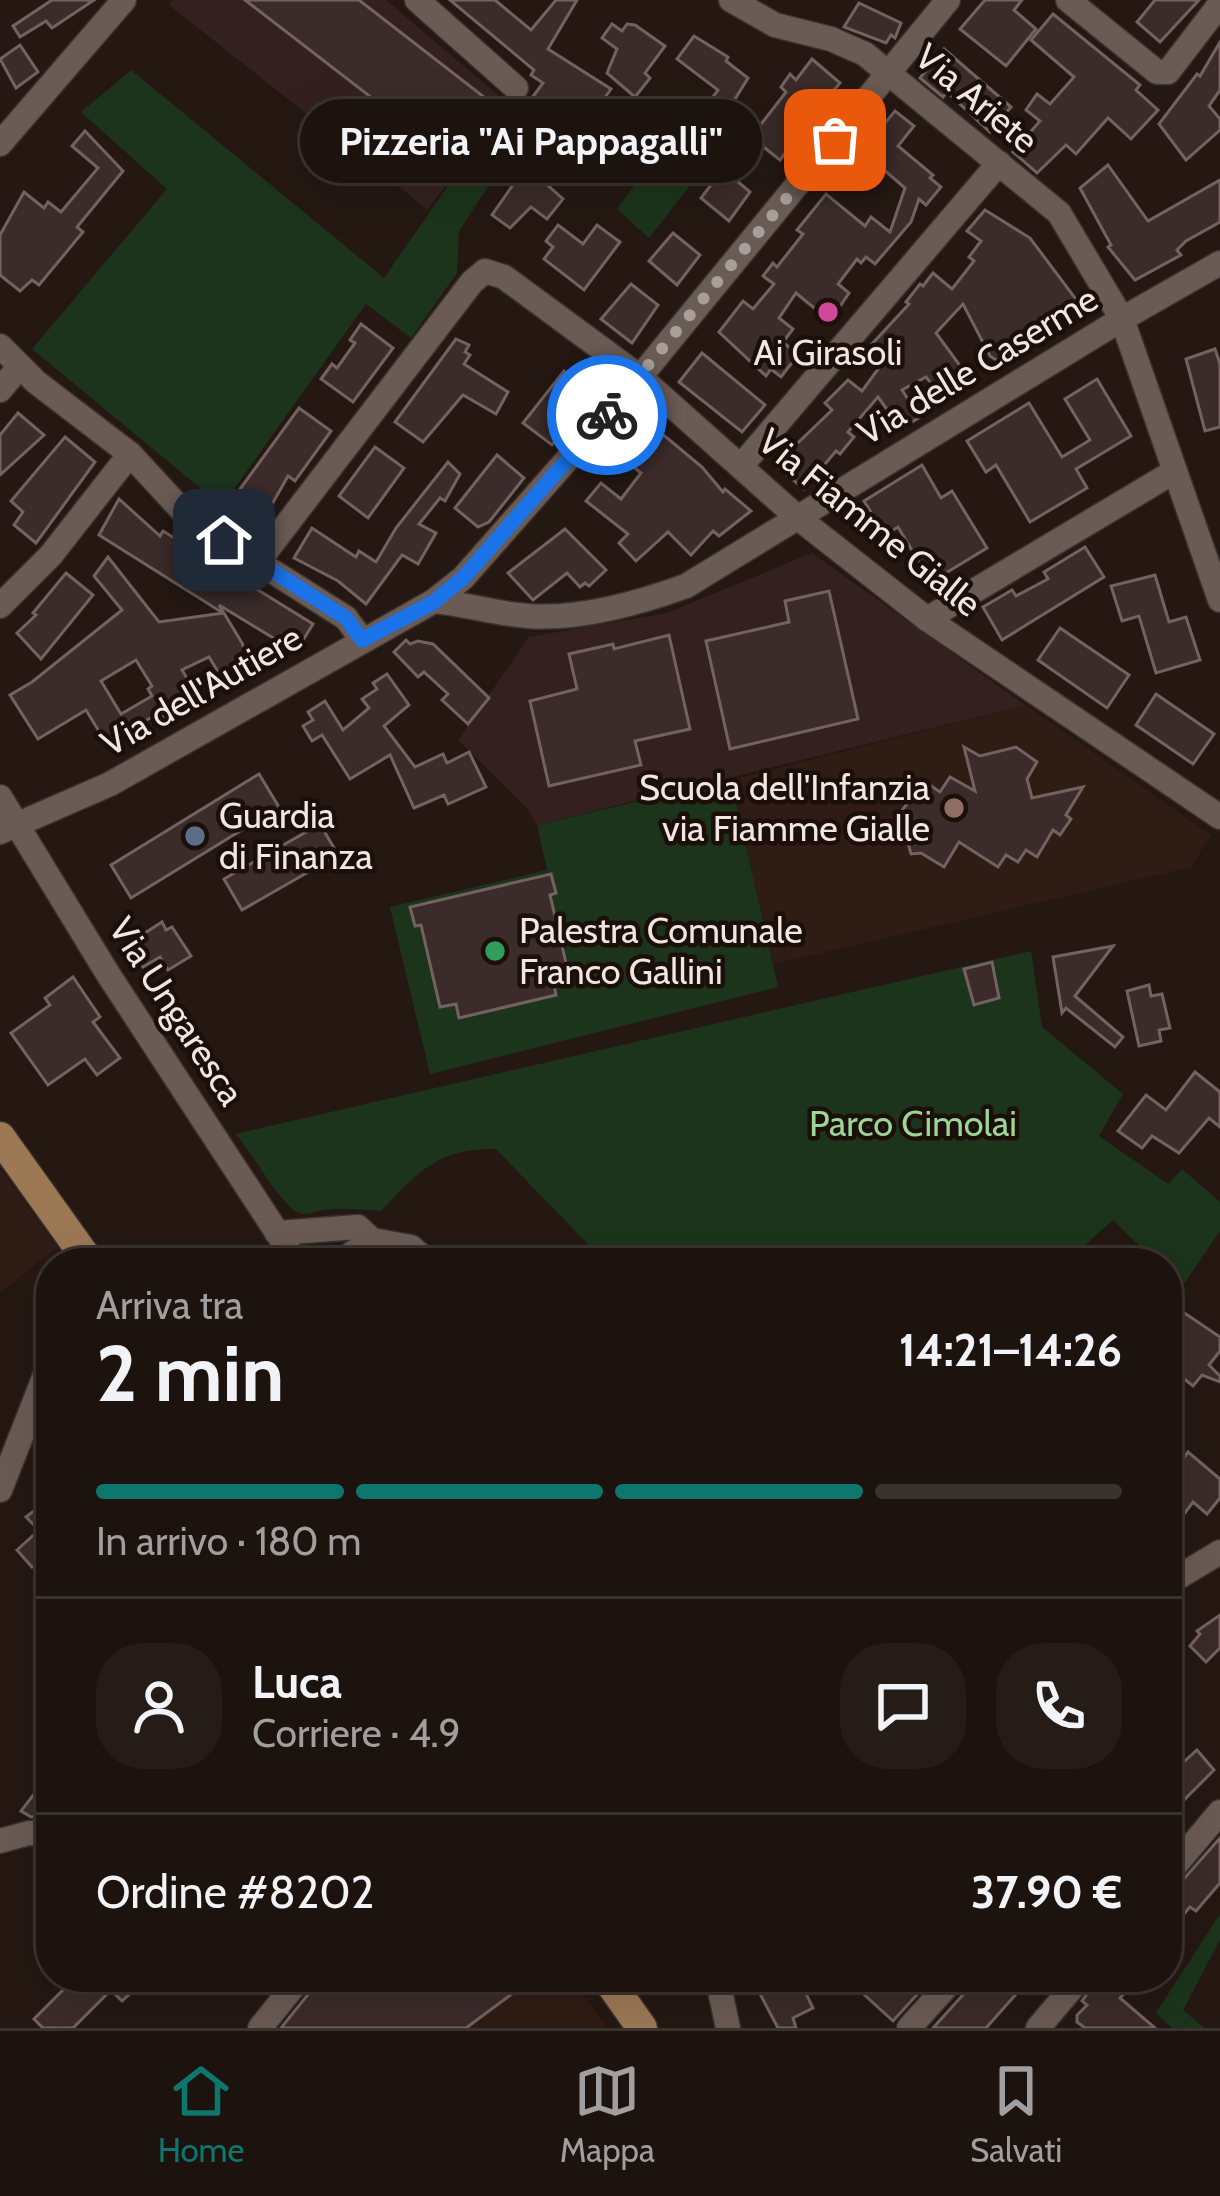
<!DOCTYPE html>
<html lang="it">
<head>
<meta charset="utf-8">
<style>
  body { margin:0; font-family:Cabin,sans-serif; background:#251b17; color:#f1f3f6; height:100vh; display:flex; flex-direction:column; font-size:45px; white-space:nowrap }
  * { box-sizing:border-box; margin:0 }
  p { font-size:39px; color:#a09e9e }
  .icon { flex:none; width:66px; height:66px; fill:none; stroke:currentColor; stroke-width:2; stroke-linecap:round; stroke-linejoin:round }
  .map { position:relative; flex:1; overflow:hidden }
  .side { position:absolute; left:36px; top:1248px; width:1146px; height:744px; display:flex; flex-direction:column; background:#1c120e; border-radius:48px; box-shadow:0 12px 48px #0002,0 0 0 3px #3a322e }
  .side>* { flex:none }
  .pin { position:absolute; display:grid; place-items:center; width:102px; height:102px; color:#fff; margin:-51px; border-radius:24px; box-shadow:0 6px 18px #0006 }
  .courier { position:absolute; display:grid; place-items:center; width:120px; height:120px; margin:-60px; border:9px solid #1a73e8; border-radius:50%; background:#fff; color:#222; box-shadow:0 3px 15px #0007 }
  .bubble { position:absolute; height:84px; border-radius:42px; background:#1c120e; box-shadow:0 12px 48px #0002,0 0 0 3px #3a322e; font-size:39px; font-weight:700; line-height:84px; text-align:center }
  .headline em { font-style:normal; font-weight:700 }
  .headline div { display:flex; flex-direction:column-reverse }
  .headline { display:flex; align-items:center; justify-content:space-between; height:204px; padding:0 60px }
  h1 { font-size:78px; font-weight:700; line-height:90px }
  .bar { display:grid; grid-template-columns:repeat(4,1fr); gap:18px 12px; align-content:center; height:144px; padding:0 60px }
  .bar i { height:15px; border-radius:9px; background:#3a322e }
  .bar .current { background:#0f766e }
  .bar p { grid-column:span 4 }
  .line { display:flex; align-items:center; gap:30px; padding:0 60px; border-top:3px solid #3a322e }
  .line div { flex:1 }
  .round { display:grid; place-items:center; flex:none; width:126px; height:126px; border-radius:48px; background:#251b17 }
  .tab-bar { display:flex; justify-content:space-around; align-items:center; height:168px; border-top:3px solid #3a322e; background:#1c120e; font-size:33px; color:#a09e9e }
  .tab-bar a { display:grid; justify-items:center; gap:6px }
  .tab-bar .current { color:#0f766e }
  .map>svg:first-child { display:block }
  .built { fill:#2f1c14 }
  .industrial { fill:#34211f }
  .green { fill:#1c341b }
  .building { fill:#3b2b2a; stroke:#736260; stroke-width:3; fill-rule:evenodd }
  .lines { fill:none; stroke-linecap:round; stroke-linejoin:round }
  .minor-casing { stroke:#3b312f; stroke-width:27 }
  .major-casing { stroke:#3b312f; stroke-width:33 }
  .minor { stroke:#6b5b55; stroke-width:24 }
  .major { stroke:#9c7855; stroke-width:30 }
  .done { stroke:#a99f9a; stroke-width:12; stroke-dasharray:0 21.6 }
  .route { stroke:#1a73e8; stroke-width:15 }
  .hotel-dot { fill:#d1479c; stroke:#1c0f0a; stroke-width:4.5 }
  .education-dot { fill:#8d6e63; stroke:#1c0f0a; stroke-width:4.5 }
  .service-dot { fill:#5c6f8a; stroke:#1c0f0a; stroke-width:4.5 }
  .leisure-dot { fill:#2e9e5b; stroke:#1c0f0a; stroke-width:4.5 }
  .labels { text-anchor:middle; dominant-baseline:central; stroke-width:9; stroke-linejoin:round; paint-order:stroke }
  .street-label { font-size:36px; fill:#f0e7e3; stroke:#1c0f0a }
  .poi-label { font-size:36px; fill:#f0e7e3; stroke:#1c0f0a; text-anchor:start }
  .park-label { font-size:36px; fill:#9ad695; stroke:#1c0f0a }
</style>
</head>
<body>
<div class="map">
<svg width="1220" height="2028" viewBox="0 0 1220 2028">
  <rect width="100%" height="100%" fill="#251813"/>
  <g class="built">
    <path d="M1025,705L1211,835L1191,867L773,964L731,780Z"/>
    <path d="M0,1169L57,1247L0,1293Z"/>
    <path d="M535,1977H571L607,2028H466Z"/>
  </g>
  <g class="industrial">
    <path d="M173,0H386L506,102L428,210L169,5Z"/>
    <path d="M812,553L1025,705L537,825L527,808L458,740L529,637L667,613Z"/>
  </g>
  <g class="green">
    <path d="M131,70L384,278L506,102L525,130L459,231L457,273L411,338L366,304L222,506L32,349L167,189L81,112Z"/>
    <path d="M676,129L713,156L649,238L617,209Z"/>
    <path d="M731,780L778,987L430,1074L390,907L547,870L537,825Z"/>
    <path d="M1031,951L1042,1027L1123,1094L1099,1136L1168,1184L1182,1169L1220,1202V1231L1182,1287L1167,1273V1263H1157L1113,1220L1065,1263H606L496,1149C439,1147 418,1172 381,1211C361,1209 342,1208 322,1210C316,1211 310,1214 303,1214C284,1213 251,1149 235,1134Z"/>
    <path d="M1220,1914V1940L1183,2010L1204,2028H1172L1156,2013Z"/>
  </g>
  <g class="building">
    <path d="M52,0H94L52,28L46,21L20,37L13,26Z"/>
    <path d="M245,0H359L493,104L434,178L417,165L433,145Z"/>
    <path d="M450,0H495L531,30L556,0H577L548,49L611,89L591,117L587,114L584,117L568,106L547,133L534,123L544,109L531,99L543,83L531,75L534,70Z"/>
    <path d="M985,0H1022L1014,10L1036,29L1006,66L960,29Z"/>
    <path d="M1155,0H1199L1160,42L1137,22Z"/>
    <path d="M859,3L901,23L895,38L891,35L886,43L844,27Z"/>
    <path d="M1053,14L1140,85L1136,90L1158,110L1131,139L1108,118L1076,154L1066,145L1037,173L1013,152L1040,121L1026,110L1037,94L1050,104L1074,77L1031,40Z"/>
    <path d="M612,24L622,31L627,24L635,25L665,46L645,73L650,78L635,97L607,73L617,49L602,38Z"/>
    <path d="M694,36L728,57L726,61L748,78L717,128L702,112L718,90L677,59Z"/>
    <path d="M1220,42V90L1209,106L1220,119V130L1186,160L1159,124L1197,74L1200,76Z"/>
    <path d="M20,45L38,72L16,88L0,59Z"/>
    <path d="M944,49L1011,107L990,132L947,92L943,97L920,78Z"/>
    <path d="M812,59L840,83L820,107L808,97L786,119L802,131L780,160L751,137L786,92L781,87L790,74L796,80Z"/>
    <path d="M895,111L914,126L898,146L933,175L930,178L941,187L926,205L919,199L911,222L875,264L866,257L861,263L857,259L838,284L849,293L830,321L796,293L779,318L793,329L783,342L798,355L781,377L771,369L766,376L719,332L743,301L753,309L774,284L763,276L773,263L777,267L803,234L797,230L826,194L865,226L871,217L890,232L905,188L883,169L867,189L845,171Z"/>
    <path d="M636,114L662,133L643,159L617,140Z"/>
    <path d="M85,131L123,171L77,227L83,232L39,285L32,280L20,291L0,275V235L24,192L44,208L48,202L61,212L98,168L72,146Z"/>
    <path d="M1108,165L1148,221L1220,180V222L1186,241L1177,250L1181,255L1135,280L1108,247L1111,245L1080,188Z"/>
    <path d="M526,166L563,199L547,219L531,207L510,228L492,215Z"/>
    <path d="M723,169L750,192L729,221L701,198Z"/>
    <path d="M985,210L1030,238L1084,310L1043,337L1040,333L996,360L990,356L963,304L936,333L964,371L937,391L926,377L902,390L920,417L901,429L878,397L848,432L854,437L840,454L836,451L804,489L775,465L832,410L825,403L848,380L862,391L887,357L872,344L909,304L906,302L920,284L923,286L933,273L952,289L974,261L969,257L981,241L967,231Z"/>
    <path d="M558,225L583,244L597,225L620,242L584,290L544,259L553,247L546,241Z"/>
    <path d="M673,233L700,255L677,285L649,261Z"/>
    <path d="M631,284L658,305L632,343L601,319Z"/>
    <path d="M361,324L393,348L353,402L321,379L332,364L337,368L355,343L350,340Z"/>
    <path d="M456,339L469,345L465,352L470,355L464,364L508,392L496,414L463,395L423,442L395,422Z"/>
    <path d="M1215,349L1220,364V427L1205,431L1186,359Z"/>
    <path d="M702,353L765,405L742,432L679,382Z"/>
    <path d="M564,371L593,393L552,445L523,423Z"/>
    <path d="M1097,379L1131,436L1076,469L1087,488L1030,522L996,465L986,472L967,441L1029,403L1062,457L1090,440L1065,399Z"/>
    <path d="M299,408L331,431L295,481L288,476L258,529H243L244,525L224,511L226,509L222,506L231,492L235,496Z"/>
    <path d="M18,413L44,435L0,475V435Z"/>
    <path d="M648,422L702,467L723,492L725,489L751,511L719,536L713,531L691,555L668,532L636,561L619,543L628,534L586,501L601,483L621,499L641,473L619,455Z"/>
    <path d="M65,437L95,462L36,543L14,525L23,512L11,501Z"/>
    <path d="M375,447L404,468L368,518L339,496Z"/>
    <path d="M497,455L524,478L489,522L478,527L455,508Z"/>
    <path d="M448,462L460,474L445,501L440,498L419,524L436,533L418,564L402,555L366,604L338,581L294,558L312,528L356,557L359,551L376,562L396,528Z"/>
    <path d="M922,465L941,498L952,491L987,548L931,582L898,527L885,535L864,501Z"/>
    <path d="M119,499L160,536L163,531L313,624L300,645L297,644L293,650L219,605L242,643L248,660L223,680L209,657L182,670L200,700L166,720L161,712L106,743L86,710L38,739L10,695L32,682L122,610L94,576L108,557L159,622L223,613L99,535ZM136,660L152,686L148,689L152,696L121,714L101,681Z"/>
    <path d="M565,529L606,570L589,586L585,583L580,587L567,573L533,600L508,573Z"/>
    <path d="M1085,547L1104,577L1002,640L983,607L1012,590L1016,596L1048,579L1044,572Z"/>
    <path d="M66,573L93,595L41,659L17,633L36,615L33,613Z"/>
    <path d="M1155,575L1169,622L1186,617L1200,660L1156,673L1139,616L1122,621L1111,586Z"/>
    <path d="M829,591L858,719L730,749L706,641L789,622L785,601Z"/>
    <path d="M1060,628L1129,675L1107,708L1038,660Z"/>
    <path d="M669,635L690,729L635,741L641,765L549,786L530,701L577,689L569,654L613,644L614,649Z"/>
    <path d="M406,640L410,644L418,641L433,644L489,698L468,724L442,700L448,694L424,672L418,677L394,652Z"/>
    <path d="M387,674L409,705L384,726L415,767L443,754L447,763L469,752L486,787L448,804L444,795L414,808L390,755L350,779L322,735L312,741L303,726L313,720L308,712L325,701L343,730L369,708L362,699L377,689L373,683Z"/>
    <path d="M1156,694L1214,734L1193,764L1136,725Z"/>
    <path d="M964,747L980,756L1016,747L1037,762L1027,779L1032,798L1083,787L1066,815L1071,819L1060,835L1053,830L1037,857L1026,850L1018,862L1006,855L998,867L959,842L944,867L921,853L911,854L900,813L924,781L940,792L950,777L975,791Z"/>
    <path d="M259,774L279,807L131,898L111,865Z"/>
    <path d="M320,824L338,855L242,910L224,879Z"/>
    <path d="M551,874L556,893L550,895L569,976L553,980L556,995L459,1018L456,1004L440,1007L421,925L415,926L410,907Z"/>
    <path d="M162,922L166,930L172,927L191,956L168,970L160,957L143,967L128,944Z"/>
    <path d="M1113,946L1075,996L1123,1037L1115,1047L1066,1008L1062,1013L1053,957Z"/>
    <path d="M992,962L999,998L974,1005L964,969Z"/>
    <path d="M73,977L100,1017L93,1022L120,1058L97,1075L85,1059L48,1085L11,1033L50,1005L45,998Z"/>
    <path d="M1149,985L1151,996L1162,994L1170,1028L1159,1030L1161,1041L1139,1046L1127,991Z"/>
    <path d="M1195,1072L1220,1092V1127L1209,1118L1179,1153L1152,1136L1142,1148L1118,1131L1146,1095L1166,1110Z"/>
    <path d="M1183,1312L1220,1337V1351L1209,1365L1220,1376V1382L1202,1375L1193,1386L1167,1365V1330Z"/>
    <path d="M1188,1452L1220,1479V1498L1207,1514L1193,1502L1167,1537V1481Z"/>
    <path d="M51,1498V1578L37,1564L32,1567L17,1550L39,1530L26,1517Z"/>
    <path d="M1220,1615V1648L1206,1662L1190,1646L1200,1634L1197,1631Z"/>
    <path d="M1197,1750L1214,1770L1174,1810L1167,1802V1777Z"/>
    <path d="M51,1772V1815L31,1817L21,1811Z"/>
    <path d="M1220,1838V1883L1196,1911L1190,1907L1167,1933V1898Z"/>
    <path d="M76,1977H148L122,2001L111,1990L73,2028H43L34,2019Z"/>
    <path d="M317,1977H535L466,2028H281L314,1987Z"/>
    <path d="M790,1977H798L813,2008L793,2018L796,2028H778L759,1992Z"/>
    <path d="M845,1977H933L893,2021Z"/>
    <path d="M979,1977H1002L1018,1992L986,2028H933Z"/>
    <path d="M1099,1977H1129L1123,1984L1128,1989L1120,1998L1155,2028H1085L1077,2022V2015L1087,2005L1082,2001Z"/>
  </g>
  <g class="lines">
    <g class="minor-casing">
      <g id="minor">
        <path d="M417,0L516,88"/>
        <path d="M731,0L775,25L831,39L865,54L1059,213L1122,319L1220,600"/>
        <path d="M1068,0L1157,72H1168L1220,4"/>
        <path d="M0,144L124,0"/>
        <path d="M0,346L36,382L130,454L190,519L346,618L362,640"/>
        <path d="M0,390L20,366"/>
        <path d="M741,466L999,163"/>
        <path d="M258,562L472,282L485,271L504,277L640,377L797,517L927,619L1220,817"/>
        <path d="M434,601C466,604 496,614 528,616C579,620 639,603 686,586L1122,319L1220,263"/>
        <path d="M0,606L51,555L130,454"/>
        <path d="M927,619L1175,471"/>
        <path d="M0,797L108,974L297,1263"/>
        <path d="M0,832L110,784L434,601L463,578L640,377L948,0"/>
        <path d="M277,1233L358,1227L372,1240L338,1263"/>
        <path d="M372,1240L411,1247L430,1263"/>
        <path d="M0,1490L51,1360"/>
        <path d="M1167,1584L1220,1552"/>
        <path d="M0,1841L29,1833L51,1834"/>
        <path d="M1167,1875L1220,1812"/>
        <path d="M717,1977L728,2028"/>
        <path d="M260,2028L301,1977"/>
        <path d="M909,2028L955,1977"/>
        <path d="M1038,2028L1081,1977"/>
      </g>
    </g>
    <g class="major-casing">
      <g id="major">
        <path d="M0,1137L90,1263"/>
        <path d="M606,1977L642,2028"/>
      </g>
    </g>
    <use href="#minor" class="minor"/>
    <use href="#major" class="major"/>
  </g>
  <g class="lines">
    <path class="done" d="M607,415L835,140"/>
    <path class="route" d="M224,540L346,618L362,640L434,602L463,578L607,415"/>
  </g>
  <circle class="hotel-dot" cx="828" cy="312" r="12"/>
  <circle class="education-dot" cx="954" cy="808" r="12"/>
  <circle class="service-dot" cx="195" cy="836" r="12"/>
  <circle class="leisure-dot" cx="495" cy="951" r="12"/>
  <g class="labels">
    <g class="street-label">
      <text transform="translate(977 98) rotate(40)">Via Ariete</text>
      <text transform="translate(977 365) rotate(-31)">Via delle Caserme</text>
      <text transform="translate(870 522) rotate(39)">Via Fiamme Gialle</text>
      <text transform="translate(201 690) rotate(-30)">Via dell'Autiere</text>
      <text transform="translate(177 1011) rotate(57)">Via Ungaresca</text>
    </g>
    <g class="poi-label">
      <text x="828" y="352" text-anchor="middle">Ai Girasoli</text>
      <text x="930" y="787" text-anchor="end">Scuola dell'Infanzia<tspan x="930" dy="41">via Fiamme Gialle</tspan></text>
      <text x="219" y="815">Guardia<tspan x="219" dy="41">di Finanza</tspan></text>
      <text x="519" y="930">Palestra Comunale<tspan x="519" dy="41">Franco Gallini</tspan></text>
    </g>
    <g class="park-label">
      <text x="913" y="1123">Parco Cimolai</text>
    </g>
  </g>
</svg>
<div class="pin" style="left:835px;top:140px;background:#ea580c"><svg class="icon" aria-label="bag" viewBox="0 0 24 24"><path d="M5 8h14l-1 12H6zM9 8a3 3 0 0 1 6 0"/></svg></div>
<div class="pin" style="left:224px;top:540px;background:#1f2937"><svg class="icon" aria-label="home" viewBox="0 0 24 24"><path d="M3 11l9-7 9 7M6 9v11h12V9"/></svg></div>
<div class="courier" style="left:607px;top:415px"><svg class="icon" aria-label="bike" viewBox="0 0 24 24"><circle cx="6" cy="16" r="4"/><circle cx="18" cy="16" r="4"/><path d="M6 16l4-8h5l3 8M10 8l3 8H6M13 5h3"/></svg></div>
<div class="bubble" style="left:300px;top:99px;width:462px">Pizzeria &quot;Ai Pappagalli&quot;</div>
<section class="side">
<div class="headline"><div><h1>2 min</h1><p>Arriva tra</p></div><em>14:21–14:26</em></div>
<div class="bar"><i class="current"></i><i class="current"></i><i class="current"></i><i></i><p>In arrivo · 180 m</p></div>
<div class="line" style="height:216px"><a class="round"><svg class="icon" aria-label="person" viewBox="0 0 24 24"><circle cx="12" cy="8" r="4"/><path d="M4 21q1-7 8-7t8 7"/></svg></a><div><b>Luca</b><p>Corriere · 4.9</p></div><a class="round"><svg class="icon" aria-label="chat" viewBox="0 0 24 24"><path d="M4 5h16v11H9l-5 4z"/></svg></a><a class="round"><svg class="icon" aria-label="phone" viewBox="0 0 24 24"><path d="M5 4h4l2 5-3 2q2 4 5 5l2-3 5 2v4C11 20 4 13 5 4z"/></svg></a></div>
<div class="line" style="height:156px"><div>Ordine #8202</div><b>37.90 €</b></div>
</section>
</div>
<nav class="tab-bar">
<a class="current"><svg class="icon" aria-label="home" viewBox="0 0 24 24"><path d="M3 11l9-7 9 7M6 9v11h12V9"/></svg>Home</a>
<a><svg class="icon" aria-label="map" viewBox="0 0 24 24"><path d="M3 6l6-2 6 2 6-2v14l-6 2-6-2-6 2zM9 4v14M15 6v14"/></svg>Mappa</a>
<a><svg class="icon" aria-label="saved" viewBox="0 0 24 24"><path d="M7 4h10v16l-5-4-5 4z"/></svg>Salvati</a>
</nav>
</body>
</html>
